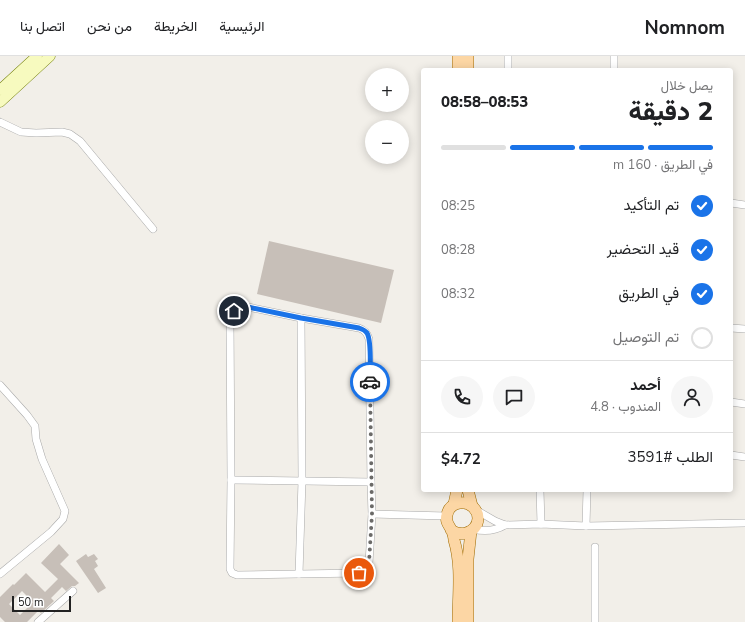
<!DOCTYPE html>
<html lang="ar">
<head>
<meta charset="utf-8">
<style>
  body { margin:0; font-family:"Nunito Sans",Vazirmatn,sans-serif; background:#f6f6f6; color:#202124; direction:rtl; height:100vh; display:flex; flex-direction:column; font-size:15px; white-space:nowrap }
  * { box-sizing:border-box; margin:0 }
  p { font-size:13px; color:#757577 }
  .icon { flex:none; width:22px; height:22px; fill:none; stroke:currentColor; stroke-width:2; stroke-linecap:round; stroke-linejoin:round }
  .map { position:relative; flex:1; overflow:hidden; direction:ltr }
  .drawer { position:absolute; left:421px; top:12px; width:312px; height:424px; display:flex; flex-direction:column; background:#fff; border-radius:4px; box-shadow:0 2px 10px #0003; direction:rtl }
  .drawer>* { flex:none }
  .controls { position:absolute; left:365px; top:12px; display:grid; gap:8px }
  .controls a { display:grid; place-items:center; width:44px; height:44px; border-radius:50%; background:#fff; box-shadow:0 2px 10px #0003; font-size:20px }
  .scale { position:absolute; left:12px; bottom:10px; width:59px; box-sizing:border-box; padding-left:4px; border:2px solid #222; border-top:0; font-size:11px; line-height:14px; white-space:nowrap; color:#222; -webkit-text-stroke:3px #fff; paint-order:stroke }
  .pin { position:absolute; display:grid; place-items:center; width:34px; height:34px; color:#fff; margin:-17px; border:2px solid #fff; border-radius:50%; box-shadow:0 1px 4px #0007 }
  .courier { position:absolute; display:grid; place-items:center; width:40px; height:40px; margin:-20px; border:3px solid #1a73e8; border-radius:50%; background:#fff; color:#222; box-shadow:0 1px 5px #0007 }
  .headline em { font-style:normal; font-weight:800 }
  .headline div { display:flex; flex-direction:column-reverse }
  .headline { display:flex; align-items:center; justify-content:space-between; height:68px; padding:0 20px }
  h1 { font-size:26px; font-weight:800; line-height:30px }
  .bar { display:grid; grid-template-columns:repeat(4,1fr); gap:6px 4px; align-content:center; height:48px; padding:0 20px }
  .bar i { height:5px; border-radius:3px; background:#e0e0e0 }
  .bar .on { background:#1a73e8 }
  .bar p { grid-column:span 4 }
  .line { display:flex; align-items:center; gap:10px; padding:0 20px; border-top:1px solid #e0e0e0 }
  .line div { flex:1 }
  .round { display:grid; place-items:center; flex:none; width:42px; height:42px; border-radius:21px; background:#f6f6f6 }
  ol { padding:0 20px; list-style:none }
  li { display:flex; align-items:center; gap:12px; height:44px }
  li p { margin-inline-start:auto }
  li .icon { padding:4px; border-radius:50%; background:#1a73e8; color:#fff; stroke-width:4 }
  li:last-child { color:#757577 }
  li i { width:22px; height:22px; border:2px solid #e0e0e0; border-radius:50% }
  header { display:flex; align-items:center; gap:24px; box-sizing:border-box; height:56px; padding:0 20px; background:#fff; border-bottom:1px solid #e0e0e0 }
  header strong { font-size:19px }
  nav { display:flex; gap:22px; margin-inline-start:auto; font-size:14px }
  .map>svg:first-child { display:block }
  .building { fill:#c7bfb8; fill-rule:evenodd }
  .lines { fill:none; stroke-linecap:round; stroke-linejoin:round }
  .street-casing { stroke:#a9a9a9; stroke-width:8 }
  .secondary-casing { stroke:#707d05; stroke-width:11 }
  .primary-casing { stroke:#a06b00; stroke-width:12 }
  .street { stroke:#fff; stroke-width:7 }
  .secondary { stroke:#f7fabf; stroke-width:10 }
  .primary { stroke:#fcd6a4; stroke-width:11 }
  .done { stroke:#6b6a68; stroke-width:4; stroke-dasharray:0 7.2 }
  .route { stroke:#1a73e8; stroke-width:5 }
</style>
</head>
<body>
<header>
<strong>Nomnom</strong>
<nav><a>الرئيسية</a><a>الخريطة</a><a>من نحن</a><a>اتصل بنا</a></nav>
</header>
<div class="map">
<svg width="745" height="566" viewBox="0 0 745 566">
  <rect width="100%" height="100%" fill="#f2efe9"/>
  <g class="building">
    <path d="M269,185L394,214L381,267L257,238Z"/>
    <path d="M59,488L69,499L60,508L79,527L75,530H72L66,535L62,531L51,542L54,545L41,557L38,555L27,566H5L0,561V541L13,528L14,529L26,517L45,536L58,523L41,507ZM22,535L33,546L20,559L9,548Z"/>
    <path d="M86,498L88,501L94,498L98,503L95,505L98,510L94,513L106,532L98,537L76,505Z"/>
  </g>
  <g class="lines">
    <g class="street-casing">
      <g id="street">
        <path d="M508,14V0"/>
        <path d="M614,14V0"/>
        <path d="M0,66L21,76L36,77L62,76L70,78L80,85L153,173"/>
        <path d="M731,147L745,149"/>
        <path d="M243,250L301,262L359,272C365,274 367,277 369,283L371,426L372,458L369,507C367,513 365,516 359,517L237,519L232,517L230,513L231,424L230,263C232,255 235,252 243,250Z"/>
        <path d="M731,272L745,273"/>
        <path d="M0,329L27,359L35,370L36,383L42,403L65,455L63,463L51,476L0,518"/>
        <path d="M731,346L745,348"/>
        <path d="M731,399L745,401"/>
        <path d="M231,424L371,426"/>
        <path d="M540,434L541,468"/>
        <path d="M476,454L495,465L505,469L541,468L586,470L745,467"/>
        <path d="M372,458L446,460"/>
        <path d="M586,470L587,434"/>
        <path d="M473,473C485,476 495,475 505,469"/>
        <path d="M595,491V566"/>
        <path d="M299,518L302,425L301,262"/>
        <path d="M38,566L73,535"/>
      </g>
    </g>
    <g class="secondary-casing">
      <g id="secondary">
        <path d="M0,34L37,0"/>
        <path d="M0,46L50,0"/>
      </g>
    </g>
    <g class="primary-casing">
      <g id="primary">
        <path d="M468,0V14"/>
        <path d="M458,14V0"/>
        <path d="M468,434L472,450"/>
        <path d="M454,448L457,434"/>
        <path d="M451,474C469,486 487,465 473,451C464,443 449,447 447,459C445,466 449,469 452,475C453,478 454,481 454,484C462,510 458,539 458,566"/>
        <path d="M468,566V503L471,475"/>
      </g>
    </g>
    <use href="#street" class="street"/>
    <use href="#secondary" class="secondary"/>
    <use href="#primary" class="primary"/>
  </g>
  <g class="lines">
    <path class="done" d="M359,517L366,514L369,507L372,458L370,326"/>
    <path class="route" d="M234,255L237,251L243,250L301,262L359,272C362,273 365,274 367,277C372,285 370,316 370,326"/>
  </g>
</svg>
<div class="controls">
<a>+</a>
<a>−</a>
</div>
<div class="scale">50 m</div>
<div class="pin" style="left:359px;top:517px;background:#ea580c"><svg class="icon" aria-label="bag" viewBox="0 0 24 24"><path d="M5 8h14l-1 12H6zM9 8a3 3 0 0 1 6 0"/></svg></div>
<div class="pin" style="left:234px;top:255px;background:#1f2937"><svg class="icon" aria-label="home" viewBox="0 0 24 24"><path d="M3 11l9-7 9 7M6 9v11h12V9"/></svg></div>
<div class="courier" style="left:370px;top:326px"><svg class="icon" aria-label="car" viewBox="0 0 24 24"><path d="M5 17H2v-5l4-1 3-4h7l3 4 3 1v5h-3M9 17h6M6 11h13"/><circle cx="7" cy="17" r="2"/><circle cx="17" cy="17" r="2"/></svg></div>
<section class="drawer">
<div class="headline"><div><h1>2 دقيقة</h1><p>يصل خلال</p></div><em>08:53–08:58</em></div>
<div class="bar"><i class="on"></i><i class="on"></i><i class="on"></i><i></i><p>في الطريق · 160 m</p></div>
<ol>
<li><svg class="icon" aria-label="check" viewBox="0 0 24 24"><path d="M5 12l5 5 9-10"/></svg>تم التأكيد<p>08:25</p></li>
<li><svg class="icon" aria-label="check" viewBox="0 0 24 24"><path d="M5 12l5 5 9-10"/></svg>قيد التحضير<p>08:28</p></li>
<li><svg class="icon" aria-label="check" viewBox="0 0 24 24"><path d="M5 12l5 5 9-10"/></svg>في الطريق<p>08:32</p></li>
<li><i></i>تم التوصيل</li>
</ol>
<div class="line" style="height:72px"><a class="round"><svg class="icon" aria-label="person" viewBox="0 0 24 24"><circle cx="12" cy="8" r="4"/><path d="M4 21q1-7 8-7t8 7"/></svg></a><div><b>أحمد</b><p>المندوب · 4.8</p></div><a class="round"><svg class="icon" aria-label="chat" viewBox="0 0 24 24"><path d="M4 5h16v11H9l-5 4z"/></svg></a><a class="round"><svg class="icon" aria-label="phone" viewBox="0 0 24 24"><path d="M5 4h4l2 5-3 2q2 4 5 5l2-3 5 2v4C11 20 4 13 5 4z"/></svg></a></div>
<div class="line" style="height:52px"><div>الطلب #3591</div><b>$4.72</b></div>
</section>
</div>
</body>
</html>
